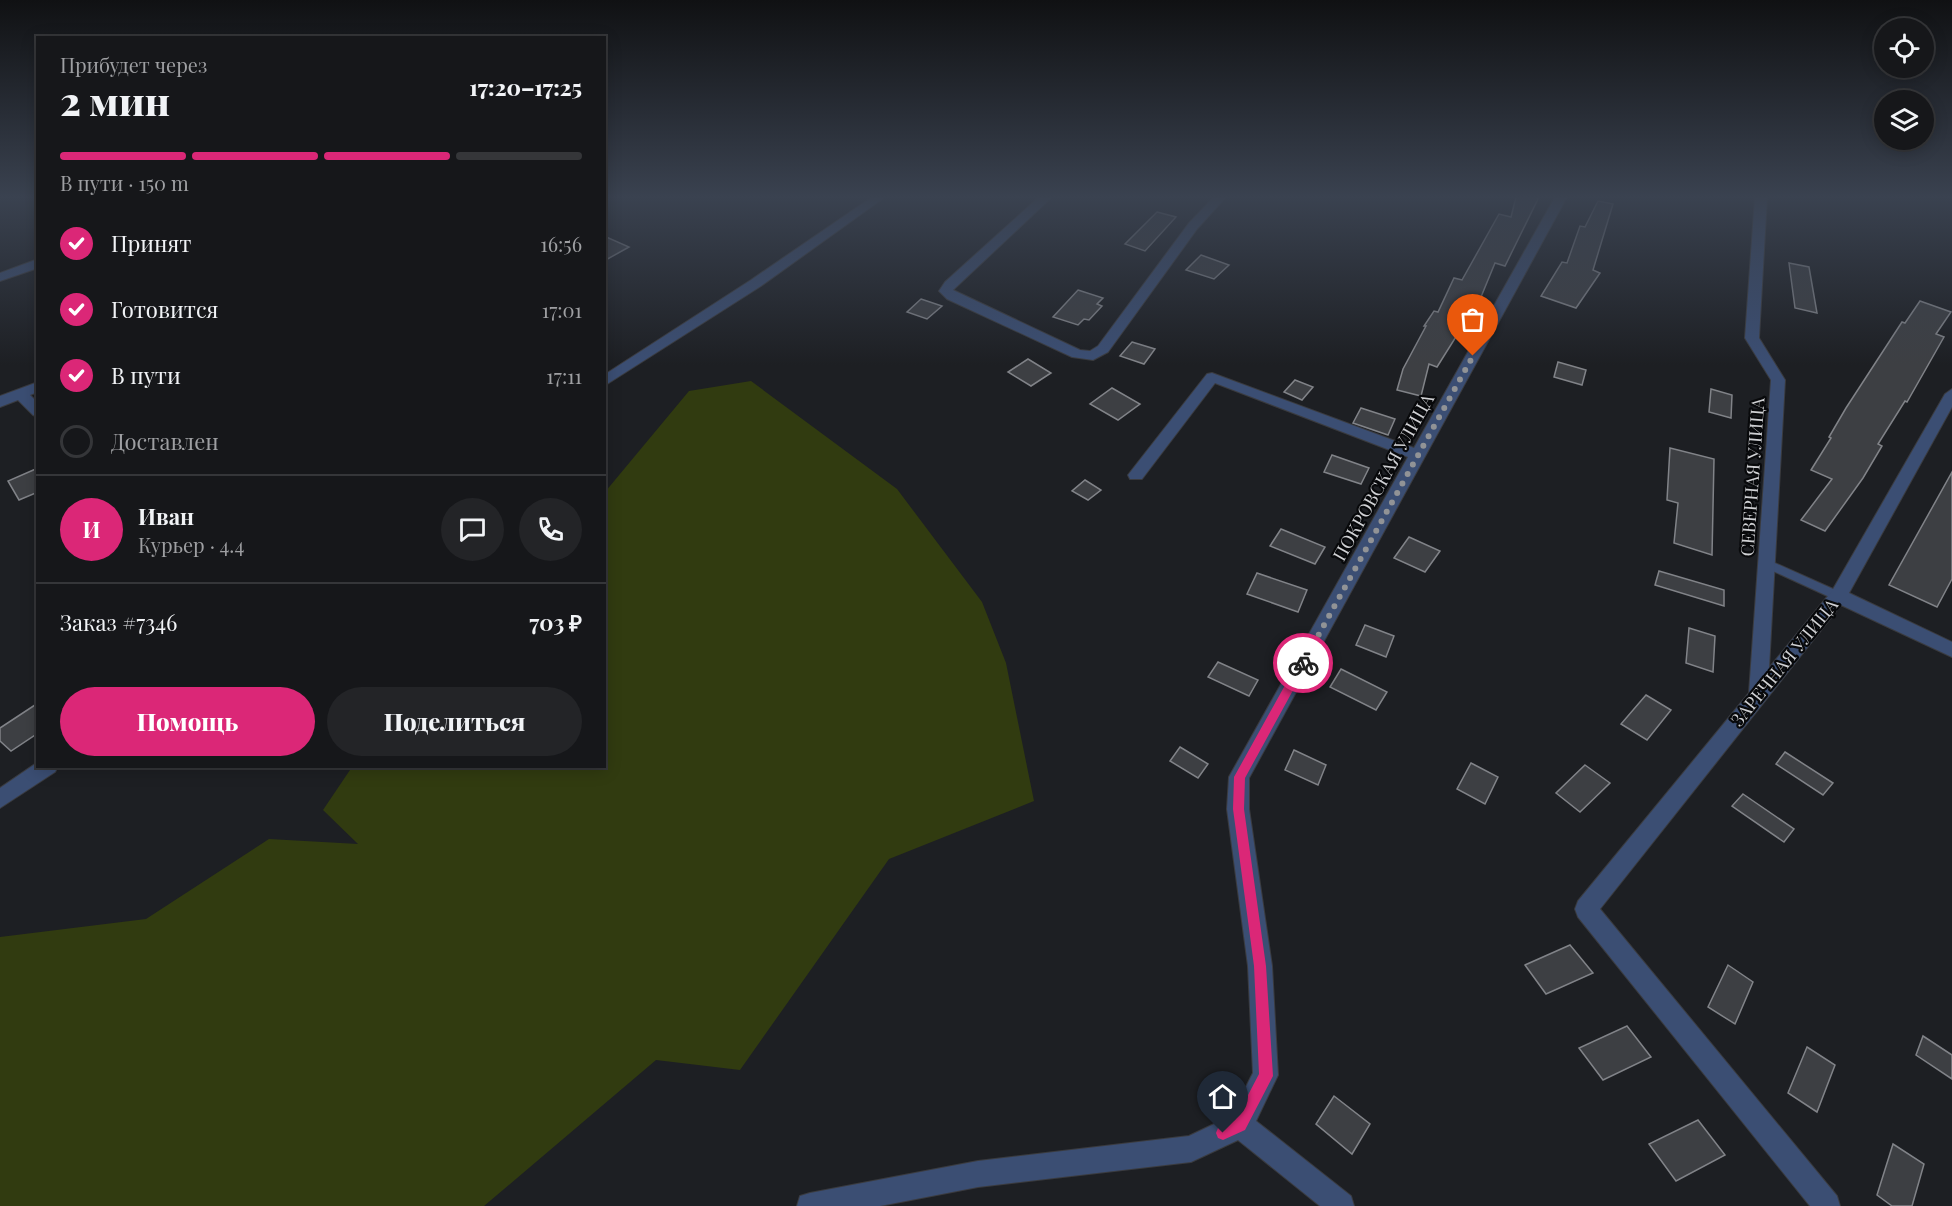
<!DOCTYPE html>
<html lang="ru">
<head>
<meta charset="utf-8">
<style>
  body { margin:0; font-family:"Playfair Display",serif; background:#232427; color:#f1f3f6; height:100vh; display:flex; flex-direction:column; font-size:22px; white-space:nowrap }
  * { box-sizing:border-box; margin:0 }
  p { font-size:20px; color:#9e9fa2 }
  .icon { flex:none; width:33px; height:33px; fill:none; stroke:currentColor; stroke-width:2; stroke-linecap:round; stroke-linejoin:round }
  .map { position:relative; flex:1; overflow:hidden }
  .drawer { position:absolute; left:36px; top:36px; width:570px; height:732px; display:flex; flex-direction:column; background:#16171a; border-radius:0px; box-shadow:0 3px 15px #0003,0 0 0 2px #353639 }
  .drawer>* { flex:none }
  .fabs { position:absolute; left:1874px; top:18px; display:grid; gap:12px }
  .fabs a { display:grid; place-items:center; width:60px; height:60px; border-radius:50%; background:#16171a; box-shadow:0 3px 15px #0003,0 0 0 2px #353639; font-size:30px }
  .pin { position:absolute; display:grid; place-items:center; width:51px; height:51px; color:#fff; margin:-62px -26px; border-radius:50% 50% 50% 0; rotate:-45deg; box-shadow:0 0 6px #0007 }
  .pin .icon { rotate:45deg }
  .courier { position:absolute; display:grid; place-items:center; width:60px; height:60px; margin:-30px; border:4px solid #db2777; border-radius:50%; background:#fff; color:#222; box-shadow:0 2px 8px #0007 }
  .head em { font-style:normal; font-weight:800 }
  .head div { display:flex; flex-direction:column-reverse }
  .head { display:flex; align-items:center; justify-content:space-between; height:102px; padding:0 24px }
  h1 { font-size:39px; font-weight:800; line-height:45px }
  .bar { display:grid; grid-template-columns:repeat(4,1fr); gap:9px 6px; align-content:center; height:72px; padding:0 24px }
  .bar i { height:8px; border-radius:4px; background:#353639 }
  .bar .active { background:#db2777 }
  .bar p { grid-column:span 4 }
  .line { display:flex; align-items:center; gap:15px; padding:0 24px; border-top:2px solid #353639 }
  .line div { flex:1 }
  .round { display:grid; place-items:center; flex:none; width:63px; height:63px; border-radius:32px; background:#232427 }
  ol { padding:0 24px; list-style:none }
  li { display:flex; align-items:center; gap:18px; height:66px }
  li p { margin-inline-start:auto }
  li .icon { padding:6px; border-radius:50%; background:#db2777; color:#fff; stroke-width:4 }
  li:last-child { color:#9e9fa2 }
  li i { width:33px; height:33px; border:3px solid #353639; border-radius:50% }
  .button { display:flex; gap:12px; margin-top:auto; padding:12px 24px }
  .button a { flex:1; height:69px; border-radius:36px; background:#db2777; color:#fff; font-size:24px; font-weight:800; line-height:69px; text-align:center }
  .button a+a { background:#232427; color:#f1f3f6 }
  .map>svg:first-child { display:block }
  .green { fill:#313b10 }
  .building { fill:#3d3f43; stroke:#818388; stroke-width:1.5 }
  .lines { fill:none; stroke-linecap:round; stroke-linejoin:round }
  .lane-casing { stroke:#3a3b3f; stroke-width:2 }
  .street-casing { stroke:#3a3b3f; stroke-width:2 }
  .lane { fill:#3b4e73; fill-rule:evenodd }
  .street { fill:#3b4e73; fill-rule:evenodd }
  .route { fill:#db2777 }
  .done { stroke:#919396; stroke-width:6; stroke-dasharray:0 10.8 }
  .labels { text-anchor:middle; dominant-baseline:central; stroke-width:4.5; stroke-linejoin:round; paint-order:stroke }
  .street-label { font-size:18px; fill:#d0d1d4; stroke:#08090b }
</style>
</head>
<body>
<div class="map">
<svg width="1952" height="1206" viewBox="0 0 1952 1206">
  <rect width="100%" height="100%" fill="#1d1f23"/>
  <path class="green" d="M751,381L897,489L982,602L1006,663L1034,801L889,859L740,1070L656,1060L484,1206H0V937L146,919L269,839L358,844L323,810L352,767L604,766L605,492L689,391Z"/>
  <g class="building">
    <path d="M1516,197H1539L1505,266L1495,263L1481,297L1437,367L1429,364L1421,396L1397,390L1403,369L1426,326H1424L1434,311L1438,312L1454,278L1462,280L1499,214L1511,217Z"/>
    <path d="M1598,201L1613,204L1593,270L1600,273L1576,308L1541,296L1562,262L1567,263L1580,226L1585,227Z"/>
    <path d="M1157,212L1176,217L1145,251L1125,244Z"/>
    <path d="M604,236L629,247L604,261Z"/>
    <path d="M1201,255L1229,265L1214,279L1186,270Z"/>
    <path d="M1789,263L1809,267L1817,313L1795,308Z"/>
    <path d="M1078,290L1103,298L1097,304L1102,306L1089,320L1084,319L1078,325L1053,317Z"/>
    <path d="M921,299L942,306L927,319L907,312Z"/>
    <path d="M1920,301L1951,312L1936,334L1944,337L1907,402L1905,401L1878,444L1882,446L1863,478L1825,531L1801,520L1832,479L1811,470L1831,438L1829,437L1846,408L1902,322L1905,323Z"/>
    <path d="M1132,342L1155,349L1144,364L1120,356Z"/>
    <path d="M1028,359L1051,373L1031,386L1008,372Z"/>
    <path d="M1558,362L1586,370L1582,385L1554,377Z"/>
    <path d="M1295,380L1313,387L1302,400L1284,392Z"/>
    <path d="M1112,388L1140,404L1118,420L1090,404Z"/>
    <path d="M1711,389L1732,395L1731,418L1709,412Z"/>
    <path d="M1361,408L1395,419L1388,435L1353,423Z"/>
    <path d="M1670,448L1714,459L1712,555L1674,543L1678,503L1667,500Z"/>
    <path d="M1332,455L1369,468L1361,484L1324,472Z"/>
    <path d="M38,468V492L19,500L8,481Z"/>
    <path d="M1952,472V579L1937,607L1889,585Z"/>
    <path d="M1085,480L1101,490L1088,500L1072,491Z"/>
    <path d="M1281,529L1325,547L1315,564L1270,546Z"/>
    <path d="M1409,537L1440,551L1425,572L1394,558Z"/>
    <path d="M1659,571L1724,590V606L1655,585Z"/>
    <path d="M1257,573L1307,590L1298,612L1247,594Z"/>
    <path d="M1365,625L1394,636L1386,657L1356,645Z"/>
    <path d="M1689,628L1715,636L1713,672L1686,663Z"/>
    <path d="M1218,662L1258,680L1249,696L1208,677Z"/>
    <path d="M1341,669L1387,692L1376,710L1330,687Z"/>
    <path d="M1646,695L1671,710L1647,740L1621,724Z"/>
    <path d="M38,703V733L11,751L0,741V728Z"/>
    <path d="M1180,747L1208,764L1198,778L1170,761Z"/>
    <path d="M1294,750L1326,765L1318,785L1285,770Z"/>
    <path d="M1785,752L1833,783L1823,795L1776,764Z"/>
    <path d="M1471,763L1498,777L1485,804L1457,789Z"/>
    <path d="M1585,765L1610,783L1580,812L1556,793Z"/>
    <path d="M1743,794L1794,829L1784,842L1732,806Z"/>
    <path d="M1570,945L1593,973L1546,994L1525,965Z"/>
    <path d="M1728,965L1753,982L1735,1024L1708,1007Z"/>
    <path d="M1627,1026L1651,1057L1603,1080L1579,1048Z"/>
    <path d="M1923,1036L1952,1055V1079L1916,1055Z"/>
    <path d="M1807,1047L1835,1065L1817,1112L1788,1093Z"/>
    <path d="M1334,1096L1370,1124L1352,1154L1316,1124Z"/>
    <path d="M1698,1120L1725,1155L1676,1181L1649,1144Z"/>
    <path d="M1893,1144L1924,1164L1912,1206H1892L1877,1195Z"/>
  </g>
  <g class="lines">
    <g class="lane-casing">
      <path id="lane" d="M1766,559L1842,593L1843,596L1838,600L1834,599L1762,566L1761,563L1762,560Z"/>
    </g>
    <g class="street-casing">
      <g id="street">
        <path d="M872,197H885L761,286L604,386V375L751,280Z"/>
        <path d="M1039,197H1052L953,290L1080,350L1090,351L1098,346L1189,223L1214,197H1226L1197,229L1108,352L1093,360L1072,357L947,299L939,291L945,282Z"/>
        <path d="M1555,197H1567L1249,778V809L1272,966L1278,1075L1256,1121L1351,1196L1354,1206H1320L1238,1140L1191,1162L978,1187L880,1206H797L800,1196L810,1193L978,1161L1189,1136L1231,1116L1253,1073L1248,966L1227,809L1229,777L1408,457L1215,383L1142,479H1130L1128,475L1207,374L1212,373L1414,448Z"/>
        <path d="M1755,197H1767L1759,338L1785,380L1769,668L1832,591L1945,394L1952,389V407L1849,593L1952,642V657L1841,605L1600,909L1837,1196L1840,1206H1810L1578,917L1575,909L1578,901L1749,693L1771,380L1745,338Z"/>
        <path d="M38,259V268L0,281V273Z"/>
        <path d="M38,382V392L30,395L38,403V417L33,415L18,400L0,407V396Z"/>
        <path d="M38,762V766H58L55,772L0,808V788Z"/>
      </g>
    </g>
    <use href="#lane" class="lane"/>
    <use href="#street" class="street"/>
  </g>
  <linearGradient id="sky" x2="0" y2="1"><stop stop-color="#101113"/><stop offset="0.54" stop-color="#3a4250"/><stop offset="1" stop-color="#3a4250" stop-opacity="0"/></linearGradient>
  <rect width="1952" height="365" fill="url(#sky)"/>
  <path class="route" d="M1303,659L1308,663L1245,778L1244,809L1266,966L1273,1076L1245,1130L1223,1140L1218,1138L1216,1133L1218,1128L1235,1120L1259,1074L1254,966L1233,809L1234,777L1299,660Z"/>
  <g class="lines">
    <path class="done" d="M1303,663L1473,356"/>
  </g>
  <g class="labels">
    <g class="street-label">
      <text transform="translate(1383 477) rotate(-61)">ПОКРОВСКАЯ УЛИЦА</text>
      <text transform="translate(1752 477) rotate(-86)">СЕВЕРНАЯ УЛИЦА</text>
      <text transform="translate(1784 662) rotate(-51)">ЗАРЕЧНАЯ УЛИЦА</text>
    </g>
  </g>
</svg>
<div class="fabs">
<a><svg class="icon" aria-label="locate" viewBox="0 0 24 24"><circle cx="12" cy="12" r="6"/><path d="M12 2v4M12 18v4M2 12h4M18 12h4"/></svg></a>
<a><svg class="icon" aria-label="layers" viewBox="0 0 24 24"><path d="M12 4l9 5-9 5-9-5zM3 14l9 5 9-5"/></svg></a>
</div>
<div class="pin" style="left:1473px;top:356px;background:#ea580c"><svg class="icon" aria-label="bag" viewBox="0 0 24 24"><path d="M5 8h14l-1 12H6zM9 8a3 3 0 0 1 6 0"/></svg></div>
<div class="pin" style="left:1223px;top:1133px;background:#1f2937"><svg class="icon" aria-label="home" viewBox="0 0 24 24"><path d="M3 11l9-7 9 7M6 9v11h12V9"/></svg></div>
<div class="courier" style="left:1303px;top:663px"><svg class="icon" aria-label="bike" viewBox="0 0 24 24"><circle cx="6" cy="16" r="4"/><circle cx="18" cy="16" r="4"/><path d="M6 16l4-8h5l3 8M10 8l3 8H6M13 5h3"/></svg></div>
<section class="drawer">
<div class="head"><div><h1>2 мин</h1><p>Прибудет через</p></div><em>17:20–17:25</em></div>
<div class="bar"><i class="active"></i><i class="active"></i><i class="active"></i><i></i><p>В пути · 150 m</p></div>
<ol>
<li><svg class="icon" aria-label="check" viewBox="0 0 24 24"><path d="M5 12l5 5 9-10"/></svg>Принят<p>16:56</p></li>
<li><svg class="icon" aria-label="check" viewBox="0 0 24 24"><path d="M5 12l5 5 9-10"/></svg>Готовится<p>17:01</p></li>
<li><svg class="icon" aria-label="check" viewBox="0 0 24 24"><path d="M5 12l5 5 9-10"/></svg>В пути<p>17:11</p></li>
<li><i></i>Доставлен</li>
</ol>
<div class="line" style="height:108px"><b class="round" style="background:#db2777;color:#fff">И</b><div><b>Иван</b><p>Курьер · 4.4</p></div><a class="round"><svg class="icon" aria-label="chat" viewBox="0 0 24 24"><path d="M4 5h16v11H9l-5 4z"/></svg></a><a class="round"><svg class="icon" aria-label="phone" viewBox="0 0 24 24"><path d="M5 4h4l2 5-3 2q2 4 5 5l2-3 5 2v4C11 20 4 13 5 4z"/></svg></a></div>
<div class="line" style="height:78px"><div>Заказ #7346</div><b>703 ₽</b></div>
<div class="button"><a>Помощь</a><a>Поделиться</a></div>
</section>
</div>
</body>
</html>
